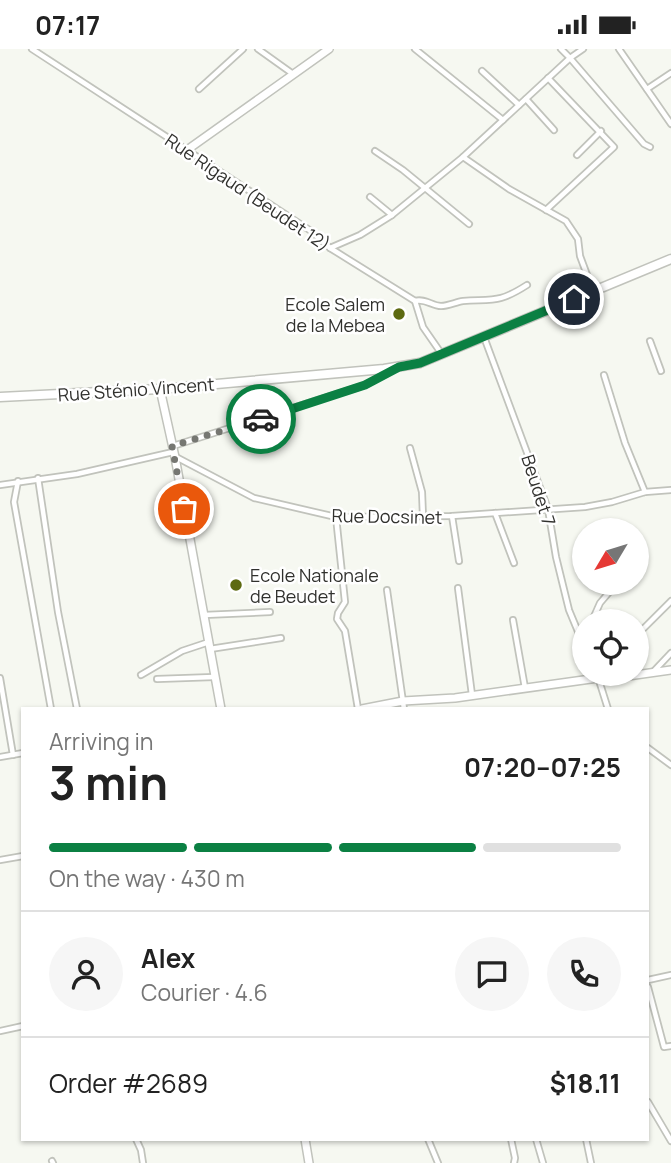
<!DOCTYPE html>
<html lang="en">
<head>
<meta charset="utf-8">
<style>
  body { margin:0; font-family:Manrope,sans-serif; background:#f6f6f6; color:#222; height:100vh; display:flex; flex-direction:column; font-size:26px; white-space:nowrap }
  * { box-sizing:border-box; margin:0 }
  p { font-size:23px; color:#767676 }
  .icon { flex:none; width:38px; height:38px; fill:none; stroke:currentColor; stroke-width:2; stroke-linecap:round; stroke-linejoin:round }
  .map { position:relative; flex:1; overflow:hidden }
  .details { position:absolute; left:21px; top:658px; width:628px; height:434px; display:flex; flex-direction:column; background:#fff; border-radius:0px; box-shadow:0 2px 5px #0004 }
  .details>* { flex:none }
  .needle { width:46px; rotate:232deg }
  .tools { position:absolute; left:572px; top:469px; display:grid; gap:14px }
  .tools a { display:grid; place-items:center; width:77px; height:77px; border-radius:50%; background:#fff; box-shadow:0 2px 5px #0004; font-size:35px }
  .pin { position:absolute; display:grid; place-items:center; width:60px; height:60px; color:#fff; margin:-30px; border:4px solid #fff; border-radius:50%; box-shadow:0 2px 7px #0007 }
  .courier { position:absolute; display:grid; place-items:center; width:70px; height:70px; margin:-35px; border:5px solid #0b8043; border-radius:50%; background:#fff; color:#222; box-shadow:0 2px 9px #0007 }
  .head em { font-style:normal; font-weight:700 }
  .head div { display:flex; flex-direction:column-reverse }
  .head { display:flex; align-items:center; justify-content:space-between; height:119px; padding:0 28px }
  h1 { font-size:46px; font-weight:700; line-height:52px }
  .bar { display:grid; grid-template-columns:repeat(4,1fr); gap:10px 7px; align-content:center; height:84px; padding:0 28px }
  .bar i { height:9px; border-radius:5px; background:#e0e0e0 }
  .bar .active { background:#0b8043 }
  .bar p { grid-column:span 4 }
  .line { display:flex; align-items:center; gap:18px; padding:0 28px; border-top:2px solid #e0e0e0 }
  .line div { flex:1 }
  .round { display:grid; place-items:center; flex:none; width:74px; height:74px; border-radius:37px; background:#f6f6f6 }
  .status { display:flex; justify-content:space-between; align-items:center; height:49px; padding:0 35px; background:#fff; direction:ltr }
  .status svg { height:19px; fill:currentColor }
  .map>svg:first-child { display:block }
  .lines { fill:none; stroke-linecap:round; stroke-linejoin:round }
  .street-casing { stroke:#c1c3bc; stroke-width:8 }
  .secondary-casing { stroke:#c1c3bc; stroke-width:10 }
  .primary-casing { stroke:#c1c3bc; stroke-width:11 }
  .street { stroke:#fff; stroke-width:4.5 }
  .secondary { stroke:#fff; stroke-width:7 }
  .primary { stroke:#fff; stroke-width:8 }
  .done { stroke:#767772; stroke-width:7; stroke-dasharray:0 12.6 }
  .route { stroke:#0b8043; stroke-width:9 }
  .poi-dot { fill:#5d6a11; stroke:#fff; stroke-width:2.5 }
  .labels { text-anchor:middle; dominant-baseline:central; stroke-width:5; stroke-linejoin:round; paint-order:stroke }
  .street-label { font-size:18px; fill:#31312e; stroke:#fff }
  .poi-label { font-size:18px; fill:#31312e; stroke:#fff; text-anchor:end }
</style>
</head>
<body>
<div class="status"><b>07:17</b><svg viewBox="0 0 49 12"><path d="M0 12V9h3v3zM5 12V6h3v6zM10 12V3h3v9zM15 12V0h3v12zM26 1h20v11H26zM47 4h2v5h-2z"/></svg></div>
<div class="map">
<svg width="671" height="1114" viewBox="0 0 671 1114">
  <rect width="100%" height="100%" fill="#f6f8f1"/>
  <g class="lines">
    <g class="street-casing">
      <g id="street">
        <path d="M32,0L311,182L330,199L415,252L423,278L441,304"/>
        <path d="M258,0L293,25"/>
        <path d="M415,0L503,71"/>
        <path d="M583,0L570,9L644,95L650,98"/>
        <path d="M619,0L671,75"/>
        <path d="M482,22L519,56"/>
        <path d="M199,40L243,0"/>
        <path d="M647,40L671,24"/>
        <path d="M526,50L554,81"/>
        <path d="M375,102L403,121L469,175"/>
        <path d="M577,106L601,82"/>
        <path d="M463,108L509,140L566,172L578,190L580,207L593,242"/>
        <path d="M370,148L392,166"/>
        <path d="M546,161L614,98L548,29"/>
        <path d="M330,199L360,186L392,166L463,108L570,9L561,0"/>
        <path d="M415,252C425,249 432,257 441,257C448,257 456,253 463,252C494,250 499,254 527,236"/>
        <path d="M484,288L548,460L556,508L569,561L584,597"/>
        <path d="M650,292L661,322"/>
        <path d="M604,326L625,394L645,443"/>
        <path d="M173,397L365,336L393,321"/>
        <path d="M410,399L422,443L423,468"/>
        <path d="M176,408L254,449L336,468L452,467L585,458L612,453L645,443L671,441"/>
        <path d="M38,429L58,563L77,660"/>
        <path d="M18,432L14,453L51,660"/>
        <path d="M0,436L77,425L173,403"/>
        <path d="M495,464L514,514"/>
        <path d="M452,467L459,512"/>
        <path d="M336,468L345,553L338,564L337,570L345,582L358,660"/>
        <path d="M458,539L472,646"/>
        <path d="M387,541L404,660"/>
        <path d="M204,566L270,563"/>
        <path d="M513,571L525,639"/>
        <path d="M592,572L600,554L617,534"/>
        <path d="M579,585L584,580"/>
        <path d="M637,586L671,552"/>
        <path d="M210,600L281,589"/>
        <path d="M653,623L671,604"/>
        <path d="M597,625L608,660"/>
        <path d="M141,626L182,602L209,593"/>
        <path d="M0,629L13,706"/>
        <path d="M157,630L214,628"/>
        <path d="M648,699L671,716"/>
        <path d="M0,708L23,704"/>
        <path d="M0,811L23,807"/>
        <path d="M648,931L671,926"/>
        <path d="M648,938L664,998L671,997"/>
        <path d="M0,982L23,977"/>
        <path d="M648,1053L671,1092"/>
        <path d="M136,1090L141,1101L143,1114"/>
        <path d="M428,1090L438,1114"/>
        <path d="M511,1090L515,1109L514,1114"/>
        <path d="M536,1090L543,1114"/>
        <path d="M586,1090L591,1114"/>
        <path d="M52,1112L53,1114"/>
      </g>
    </g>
    <g class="secondary-casing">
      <g id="secondary">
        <path d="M187,101L329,0"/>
        <path d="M160,340L175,408L221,660"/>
        <path d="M362,660L403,652L455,649L598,629L607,630L671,621"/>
        <path d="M305,1090L309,1114"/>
      </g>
    </g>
    <g class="primary-casing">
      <path id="primary" d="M0,348L160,340L384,320L420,314L671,210"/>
    </g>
    <use href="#street" class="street"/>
    <use href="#secondary" class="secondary"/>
    <use href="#primary" class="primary"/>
  </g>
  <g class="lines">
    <path class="done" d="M184,460L172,397L261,370"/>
    <path class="route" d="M261,370L365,336L399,318L420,314L574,250"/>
  </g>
  <g class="poi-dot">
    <circle cx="399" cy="265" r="7"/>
    <circle cx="236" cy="536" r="7"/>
  </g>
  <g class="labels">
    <g class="street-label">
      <text transform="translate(248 143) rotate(34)">Rue Rigaud (Beudet 12)</text>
      <text transform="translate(136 340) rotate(-4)">Rue Sténio Vincent</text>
      <text transform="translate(539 441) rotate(72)">Beudet 7</text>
      <text transform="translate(387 467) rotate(1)">Rue Docsinet</text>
    </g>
    <g class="poi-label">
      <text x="385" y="255">Ecole Salem<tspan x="385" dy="21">de la Mebea</tspan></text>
      <text x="250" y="526" text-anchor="start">Ecole Nationale<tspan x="250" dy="21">de Beudet</tspan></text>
    </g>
  </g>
</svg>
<div class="tools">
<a><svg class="needle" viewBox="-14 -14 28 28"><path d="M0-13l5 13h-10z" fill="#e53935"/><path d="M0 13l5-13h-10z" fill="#767676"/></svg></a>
<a><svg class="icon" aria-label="locate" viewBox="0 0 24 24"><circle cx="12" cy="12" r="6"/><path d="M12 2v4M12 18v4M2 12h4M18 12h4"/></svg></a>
</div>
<div class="pin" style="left:184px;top:460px;background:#ea580c"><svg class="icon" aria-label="bag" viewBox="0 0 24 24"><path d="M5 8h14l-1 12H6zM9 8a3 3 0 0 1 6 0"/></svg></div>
<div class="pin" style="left:574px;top:250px;background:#1f2937"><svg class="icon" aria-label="home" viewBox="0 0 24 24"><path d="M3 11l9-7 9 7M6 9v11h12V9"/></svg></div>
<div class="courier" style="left:261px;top:370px"><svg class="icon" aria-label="car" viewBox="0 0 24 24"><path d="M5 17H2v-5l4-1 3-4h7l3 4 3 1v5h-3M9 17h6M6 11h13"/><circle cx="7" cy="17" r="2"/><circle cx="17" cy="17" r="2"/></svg></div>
<section class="details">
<div class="head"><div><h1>3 min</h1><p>Arriving in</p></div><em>07:20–07:25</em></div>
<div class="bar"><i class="active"></i><i class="active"></i><i class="active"></i><i></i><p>On the way · 430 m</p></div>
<div class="line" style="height:126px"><a class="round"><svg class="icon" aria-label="person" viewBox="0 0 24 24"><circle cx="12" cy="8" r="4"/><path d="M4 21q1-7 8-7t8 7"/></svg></a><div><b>Alex</b><p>Courier · 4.6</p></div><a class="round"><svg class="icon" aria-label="chat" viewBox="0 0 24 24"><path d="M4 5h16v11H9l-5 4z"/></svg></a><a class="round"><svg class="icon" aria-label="phone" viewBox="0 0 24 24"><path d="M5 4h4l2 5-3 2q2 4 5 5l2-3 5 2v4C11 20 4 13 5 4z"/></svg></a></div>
<div class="line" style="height:91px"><div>Order #2689</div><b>$18.11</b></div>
</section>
</div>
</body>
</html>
